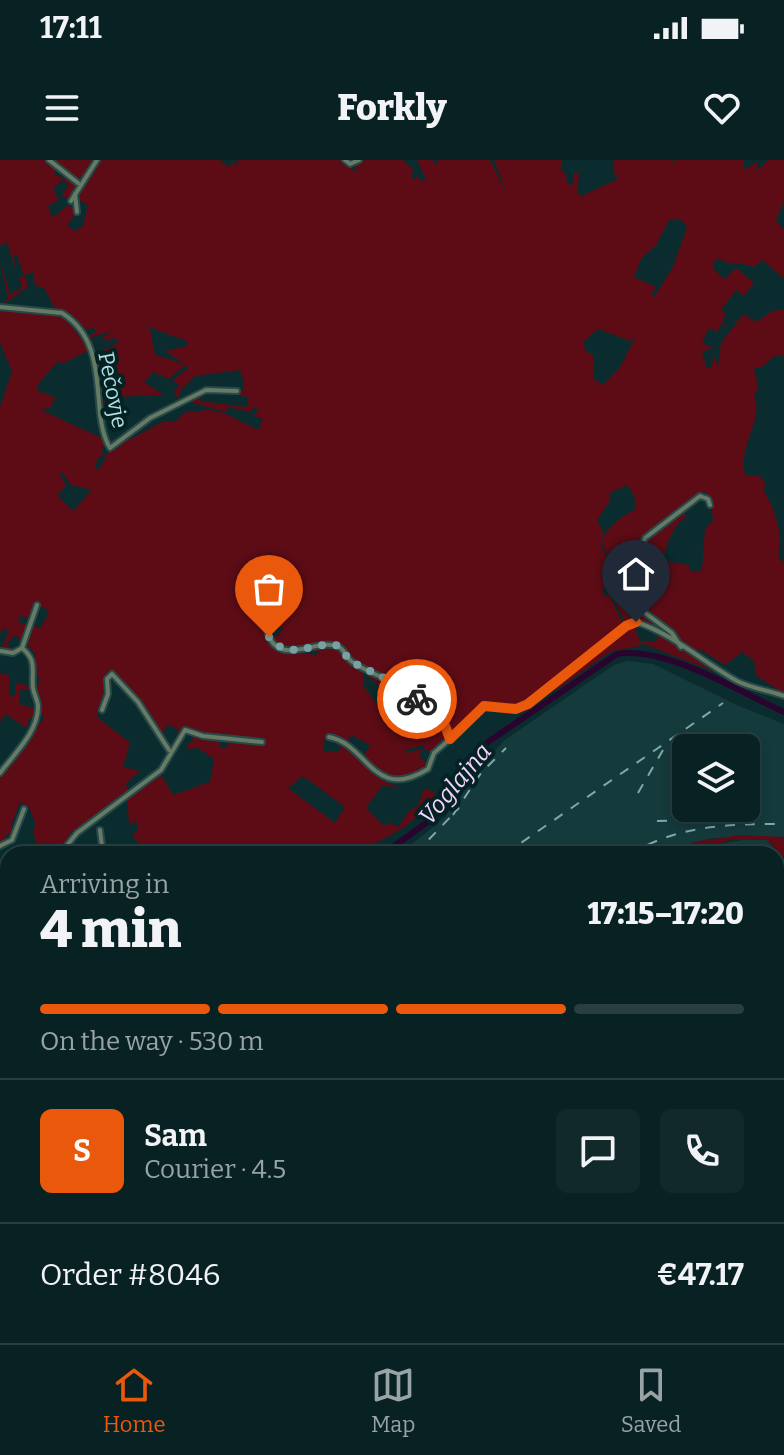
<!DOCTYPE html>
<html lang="en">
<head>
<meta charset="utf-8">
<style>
  body { margin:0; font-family:Bitter,serif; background:#11292a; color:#f1f3f6; height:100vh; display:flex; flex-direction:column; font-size:30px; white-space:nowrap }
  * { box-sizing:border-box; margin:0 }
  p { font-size:26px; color:#98a3a5 }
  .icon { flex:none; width:44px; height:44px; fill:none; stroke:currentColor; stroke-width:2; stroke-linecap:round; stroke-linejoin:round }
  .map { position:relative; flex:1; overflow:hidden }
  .drawer { position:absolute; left:0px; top:686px; width:784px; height:498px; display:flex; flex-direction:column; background:#082122; border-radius:24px 24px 0 0; box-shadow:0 4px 12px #0003,0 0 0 2px #293e40 }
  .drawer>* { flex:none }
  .buttons { position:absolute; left:672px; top:574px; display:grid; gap:16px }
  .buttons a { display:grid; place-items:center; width:88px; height:88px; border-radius:12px; background:#082122; box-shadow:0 4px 12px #0003,0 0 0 2px #293e40; font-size:40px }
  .pin { position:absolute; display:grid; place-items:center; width:68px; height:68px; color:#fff; margin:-82px -34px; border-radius:50% 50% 50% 0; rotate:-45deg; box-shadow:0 0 8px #0007 }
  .pin .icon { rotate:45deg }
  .courier { position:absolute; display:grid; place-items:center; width:80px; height:80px; margin:-40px; border:6px solid #ea580c; border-radius:50%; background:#fff; color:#222; box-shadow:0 2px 10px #0007 }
  .overview em { font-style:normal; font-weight:800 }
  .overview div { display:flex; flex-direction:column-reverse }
  .overview { display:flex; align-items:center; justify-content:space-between; height:136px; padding:0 40px }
  h1 { font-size:52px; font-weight:800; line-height:60px }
  .bar { display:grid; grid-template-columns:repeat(4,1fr); gap:12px 8px; align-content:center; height:96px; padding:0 40px }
  .bar i { height:10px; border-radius:6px; background:#293e40 }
  .bar .active { background:#ea580c }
  .bar p { grid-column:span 4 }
  .line { display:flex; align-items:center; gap:20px; padding:0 40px; border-top:2px solid #293e40 }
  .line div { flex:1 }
  .round { display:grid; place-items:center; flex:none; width:84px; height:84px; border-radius:12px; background:#11292a }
  .status { display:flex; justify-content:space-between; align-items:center; height:56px; padding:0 40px; background:#082122; direction:ltr }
  .status svg { height:22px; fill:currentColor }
  header { display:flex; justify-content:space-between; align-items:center; height:104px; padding:0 40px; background:#082122; font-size:36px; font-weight:800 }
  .tabs { display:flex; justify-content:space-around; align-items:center; height:112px; border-top:2px solid #293e40; background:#082122; font-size:22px; color:#98a3a5 }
  .tabs a { display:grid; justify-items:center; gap:4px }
  .tabs .active { color:#ea580c }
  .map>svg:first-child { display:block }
  .built { fill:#153a3c; fill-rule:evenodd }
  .green { fill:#5d0c16; fill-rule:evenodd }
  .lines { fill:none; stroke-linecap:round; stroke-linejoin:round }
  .river { stroke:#28042e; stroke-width:6 }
  .minor-casing { stroke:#26494b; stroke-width:8 }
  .tertiary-casing { stroke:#26494b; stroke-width:9 }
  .primary-casing { stroke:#26494b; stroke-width:12 }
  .minor { stroke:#677b64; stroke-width:4 }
  .tertiary { stroke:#677b64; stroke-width:5 }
  .primary { stroke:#a8d2a2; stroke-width:8 }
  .rail { stroke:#7ea8aa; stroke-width:2; stroke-dasharray:10 10; stroke-linecap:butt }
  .done { stroke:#78a1a3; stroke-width:8; stroke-dasharray:0 14.4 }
  .route { stroke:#ea580c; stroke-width:10 }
  .labels { text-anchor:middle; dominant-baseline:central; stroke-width:8; stroke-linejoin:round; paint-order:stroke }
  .street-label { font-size:22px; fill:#b3e0e2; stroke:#022224 }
  .water-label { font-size:24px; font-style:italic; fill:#f7d3fe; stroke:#022224 }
</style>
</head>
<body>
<div class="status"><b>17:11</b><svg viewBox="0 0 49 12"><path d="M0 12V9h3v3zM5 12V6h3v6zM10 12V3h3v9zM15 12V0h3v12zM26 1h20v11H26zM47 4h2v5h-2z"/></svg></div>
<header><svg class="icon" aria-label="menu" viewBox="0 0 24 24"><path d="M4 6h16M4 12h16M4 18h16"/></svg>Forkly<svg class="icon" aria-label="heart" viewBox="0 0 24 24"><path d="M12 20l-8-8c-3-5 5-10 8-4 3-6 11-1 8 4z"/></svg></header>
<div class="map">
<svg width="784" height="1183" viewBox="0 0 784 1183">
  <rect width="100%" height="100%" fill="#0b2c2e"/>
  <g class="built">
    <path d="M627,501L653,504L739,546L784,564V677L711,678L657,694H400L445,657L484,602L506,579L614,505ZM686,588H746V648H686Z"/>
    <path d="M749,679L767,680L775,689L772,694L676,691Z"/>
  </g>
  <g class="green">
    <path d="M0,0H48L56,9L54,14L77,24L69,40L62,35L69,24L62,20L53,29L59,40L48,46L52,58L67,46L74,47L73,53L75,47L76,53L67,65L74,71L83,66L88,45L76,38L79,24L99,0H220L228,7L235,1L236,7L238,0H344L357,14L354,5L365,0H403L415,11L411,12L412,18L415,20L417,16L422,22L426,19L417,0H432L437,5V0H490L507,34L494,0H562L560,10H563L569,25L573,24V15L576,12L579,15L577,33L581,36L618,19L613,10L614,0H672L673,3L675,0H744V10L758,1L756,11L768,0H784V40L776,61L784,70V119L763,100L753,107C741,101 729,107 719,98L714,102L713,109L724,119L736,108L754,123L744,136L736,130L721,150L726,154L722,162L730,167L721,164L717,172L709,168L702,182L713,189H706L702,196L706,202L705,208L711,207L714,195L718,207L721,183L743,154L756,162L772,151L784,149V195L775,196L760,208L754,207L758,228L754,235C765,261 735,289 746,316H760L765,322L764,331C774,348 784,374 778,395L784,405V534L756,515L754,501L742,492L725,505L699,489L688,491L680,480L678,483C661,468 649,469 635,459C613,444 620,424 613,404C609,394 598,387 604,376C609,366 625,354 636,349L634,335L627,325L610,333L609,342L597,360L603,372L601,387L612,406L615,436L633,462H625L607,425L602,430L605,436L609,434L623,464L617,474L524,546H481L450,576L439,551L425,546L405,528L353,501L341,487L325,483L299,491L278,484L270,476H279L283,467H267L280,450L264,447L248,432L253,424L263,429L269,427L270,421L267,418L245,426C249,443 263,449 278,451L266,467C269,493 296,490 315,495L320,493L309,490L324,485L340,488L364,516L363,526L378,545L388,538L419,564L367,515L369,513L404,529L424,547L441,555L449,578L433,592L424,589V585L405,590L406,593L422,589L419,597L427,603L431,599L426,610C403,621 379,619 362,600L370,585L351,575L348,582L338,577L324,579V591H339L341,587L331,579C360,582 369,622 400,627L382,626L366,648L384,666L389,663L398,667L409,651L418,646L424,629L433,631L435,635C418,665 376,686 343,694C317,700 265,694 237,694L241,686L234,683L226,694H132L138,693L141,687L132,674L138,671L137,662L129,664L127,635L156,614L161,615L173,635L210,622L214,599L198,588L188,589L187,584L193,582L191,572L220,578V587L227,588L228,579H238L204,576L186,568L175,587L178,569L167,564L162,577L135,537L112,512C102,522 109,539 96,556L130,583L123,607L140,611L125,624L129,630L100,657L70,673V680L59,694H38L33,670L36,666L29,647L20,642L11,666L15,670L14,673L5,675L7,682L0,685V615L25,582L29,583L32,576L29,573L35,561L42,563L44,557L39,551L42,538L38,539L35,525H38L40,518L36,516L32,497L36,496L25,481L32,465L41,468L49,451L37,444L33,459L20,456L18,462L30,466L23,482L15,475L6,484L13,489L20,487L13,493L0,491L9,471L3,468L0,474V247L12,211L0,183V148L42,150L65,156L89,190L62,204L58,201L38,224V231L55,237L51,247L41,250L106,280L101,293L106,294L98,298L95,307L99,310L109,291L126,277L129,280L162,262H175L185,252H200L204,249L224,253L258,270L263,259L249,254L255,255L258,249L255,246L250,252L228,247L226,252L190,242L203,232L200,241L247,247L249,237L206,232H242L244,222L240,210L195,216L179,232L180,240L174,233L179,224L172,221L188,208L185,205L169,219L153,212L144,222L164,235L113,237L109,243L107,237L105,245L93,196L118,183L115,177L108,181L102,178L112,171L89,178L94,183L89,185L86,177L96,172L93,167L82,172L66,154L56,151L45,129L35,125L33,112L25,115L28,127L0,146L8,138L0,100L10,134L22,128L19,118L24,116L17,95L14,96L15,109L7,82L0,86ZM680,59L687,67L673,107L654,137L651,135L656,127L634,117L641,99L656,85L669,60ZM143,165L187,181V186L165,191L185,204L155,195L150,169ZM598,169L630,181L635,178L620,207L603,225L594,219L593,195L585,191L584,181ZM62,312L71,325L92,330L73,351L57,335L66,326L60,314ZM705,331L711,341L713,361L705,368L702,410L691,412L689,405L662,401C668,382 672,366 687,356L682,353L642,383L643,432L629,424L628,428C641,453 661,458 673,475C644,452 636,453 626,418L634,413L632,411C639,401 636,388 644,378ZM303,616L345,647L335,663L288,628Z"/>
    <path d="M50,0H91L94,4L78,21Z"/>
    <path d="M633,464L640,481H655L662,472L718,513L641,483L640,486L612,491L556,530L554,526Z"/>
    <path d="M0,513L9,515V536H15V523L27,525L33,531L20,529L19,544L37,549L35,556L29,558L27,568L5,554L0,562Z"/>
    <path d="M741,675L784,677V742L776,738V694H772L775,689L767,680H732L677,694H657L698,681Z"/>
    <path d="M779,870L784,874V1036L776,1048V875Z"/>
    <path d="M50,1176H223L229,1178L224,1183H51Z"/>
    <path d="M556,1176H727L729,1179L727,1183H552Z"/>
  </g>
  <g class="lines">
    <g class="river">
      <path d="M383,694L429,661L451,636L488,582L617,494C666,486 738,531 784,552"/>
      <path d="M0,1119L8,1114"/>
    </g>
    <g class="minor-casing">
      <g id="minor">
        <path d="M49,0L78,23"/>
        <path d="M345,0L350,4L359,0"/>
        <path d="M75,34L77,52"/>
        <path d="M71,41L97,0"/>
        <path d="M0,147L62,153C113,185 88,252 110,288L150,258L206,230L237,231"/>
        <path d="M267,471C278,510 318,476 339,487C345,490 345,496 351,501C366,512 386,518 402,527C416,534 422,546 438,551L450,579L434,593L428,609C373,643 368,584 329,577"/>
        <path d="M681,487L672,473L640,449L627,428L645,378L700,336L708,339L710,345"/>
        <path d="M22,488L37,445"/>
        <path d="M0,491L13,493L22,488C38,501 31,511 33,528C34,535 38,540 38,547C38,572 14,594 0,613"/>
        <path d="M102,550L108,534L107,519L112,514L138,542L169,590"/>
        <path d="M450,579L484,546L516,549L528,544L626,466L636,462C673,474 703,502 737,521C753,529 768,530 784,536"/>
        <path d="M100,670L103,694"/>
        <path d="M0,686L12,680L24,649"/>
        <path d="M60,694L77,673L161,610L185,570L203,576L262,582"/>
        <path d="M0,732L8,735"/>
        <path d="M776,761L784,764"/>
        <path d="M8,762V783"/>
        <path d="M8,806L1,852L8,887"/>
        <path d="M7,853L8,851"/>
        <path d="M0,979L8,977"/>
        <path d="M776,1105L784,1103"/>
        <path d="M776,1143L784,1134"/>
        <path d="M365,1176L368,1183"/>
        <path d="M465,1183L468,1176"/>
        <path d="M551,1183L555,1176"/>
      </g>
    </g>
    <g class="tertiary-casing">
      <path id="tertiary" d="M0,1059L8,1058"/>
    </g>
    <g class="primary-casing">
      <g id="primary">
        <path d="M776,817L782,823L776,829"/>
        <path d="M0,1165L8,1160"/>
      </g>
    </g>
    <use href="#minor" class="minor"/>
    <use href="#tertiary" class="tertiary"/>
    <use href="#primary" class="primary"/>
    <g class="rail">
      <path d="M638,633L663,590"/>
      <path d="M453,655L481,613L506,588"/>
      <path d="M657,661L699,660"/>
      <path d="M415,694L459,648"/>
      <path d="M505,694L723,543"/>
      <path d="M630,694C679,665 729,664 784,664"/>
      <path d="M0,1092L8,1090"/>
      <path d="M0,1140L8,1135"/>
    </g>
  </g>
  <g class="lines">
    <path class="done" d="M269,477C289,502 311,482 336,485L352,502L400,526L417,539"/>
    <path class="route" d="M417,539L441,555L450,579L484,546L516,549L528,544L626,466L636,462"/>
  </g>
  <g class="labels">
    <g class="street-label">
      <text transform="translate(113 230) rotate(79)">Pečovje</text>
    </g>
    <g class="water-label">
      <text transform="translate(455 624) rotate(-50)">Voglajna</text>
    </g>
  </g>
</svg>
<div class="buttons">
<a><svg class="icon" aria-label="layers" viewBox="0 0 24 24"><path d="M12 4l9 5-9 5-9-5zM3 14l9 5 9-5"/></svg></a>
</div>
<div class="pin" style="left:269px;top:477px;background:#ea580c"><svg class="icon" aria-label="bag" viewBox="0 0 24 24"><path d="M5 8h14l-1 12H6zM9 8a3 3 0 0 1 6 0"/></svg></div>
<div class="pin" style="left:636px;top:462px;background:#1f2937"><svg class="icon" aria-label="home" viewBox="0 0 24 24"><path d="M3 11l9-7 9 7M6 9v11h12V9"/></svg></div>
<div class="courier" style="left:417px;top:539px"><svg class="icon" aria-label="bike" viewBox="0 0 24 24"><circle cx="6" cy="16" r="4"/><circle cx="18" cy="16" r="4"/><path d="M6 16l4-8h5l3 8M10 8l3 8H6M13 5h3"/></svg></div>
<section class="drawer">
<div class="overview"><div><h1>4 min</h1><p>Arriving in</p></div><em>17:15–17:20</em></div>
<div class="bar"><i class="active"></i><i class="active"></i><i class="active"></i><i></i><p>On the way · 530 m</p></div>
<div class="line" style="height:144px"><b class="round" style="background:#ea580c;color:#fff">S</b><div><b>Sam</b><p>Courier · 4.5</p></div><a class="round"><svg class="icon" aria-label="chat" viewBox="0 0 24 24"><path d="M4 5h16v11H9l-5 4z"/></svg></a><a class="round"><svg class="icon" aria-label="phone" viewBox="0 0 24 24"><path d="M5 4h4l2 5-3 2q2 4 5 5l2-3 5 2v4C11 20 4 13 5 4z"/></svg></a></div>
<div class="line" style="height:104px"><div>Order #8046</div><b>€47.17</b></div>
</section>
</div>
<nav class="tabs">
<a class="active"><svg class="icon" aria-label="home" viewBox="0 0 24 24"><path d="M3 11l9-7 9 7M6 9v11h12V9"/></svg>Home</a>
<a><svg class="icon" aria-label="map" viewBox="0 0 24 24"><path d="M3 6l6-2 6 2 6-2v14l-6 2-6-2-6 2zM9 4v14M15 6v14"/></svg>Map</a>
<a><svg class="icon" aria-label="saved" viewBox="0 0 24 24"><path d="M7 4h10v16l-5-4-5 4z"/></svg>Saved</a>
</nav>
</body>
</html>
